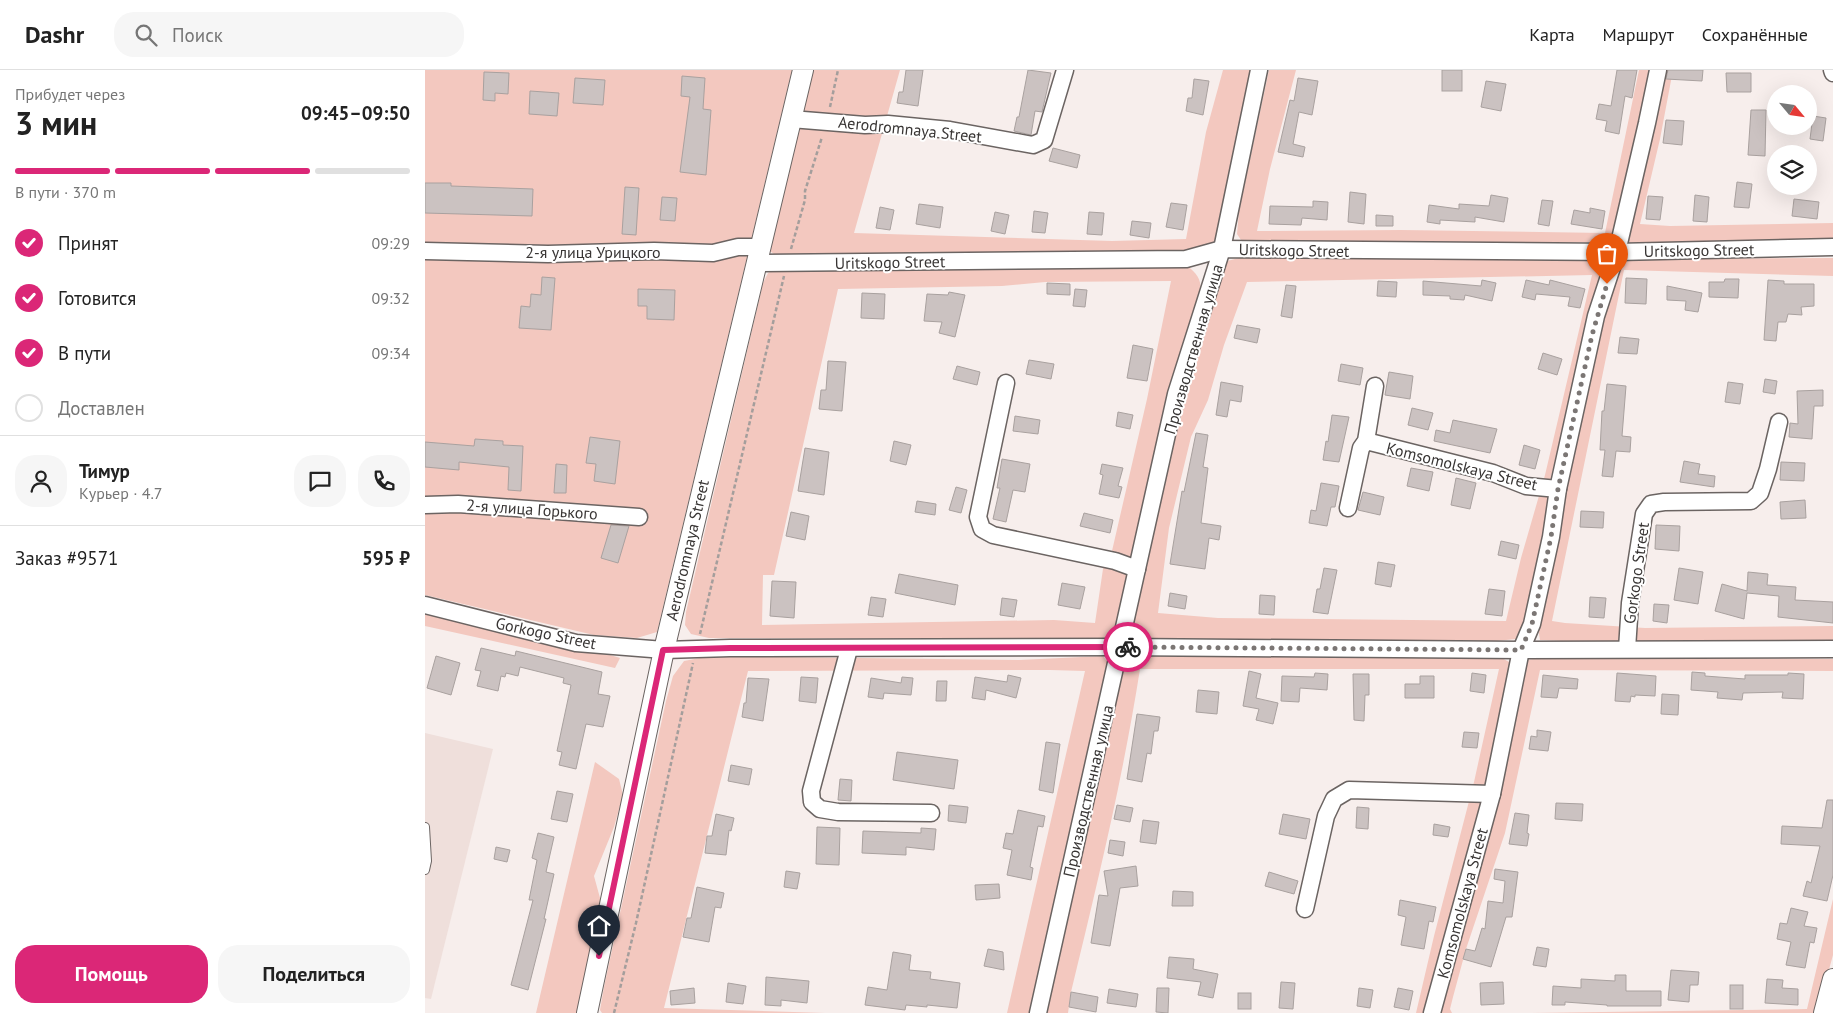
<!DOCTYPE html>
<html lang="ru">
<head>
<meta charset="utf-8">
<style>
  body { margin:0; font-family:"PT Sans",sans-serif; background:#f6f6f6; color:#222; height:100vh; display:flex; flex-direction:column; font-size:19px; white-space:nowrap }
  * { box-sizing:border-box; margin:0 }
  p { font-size:16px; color:#767676 }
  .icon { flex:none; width:28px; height:28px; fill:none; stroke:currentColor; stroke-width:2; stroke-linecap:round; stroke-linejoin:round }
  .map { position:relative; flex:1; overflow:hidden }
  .side { display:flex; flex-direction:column; background:#fff; width:425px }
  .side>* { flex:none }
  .needle { width:32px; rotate:119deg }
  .controls { position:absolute; left:1342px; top:15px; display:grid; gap:10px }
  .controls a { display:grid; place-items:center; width:50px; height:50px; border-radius:50%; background:#fff; box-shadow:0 5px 20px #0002; font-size:25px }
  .pin { position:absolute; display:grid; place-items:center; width:42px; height:42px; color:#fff; margin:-51px -21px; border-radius:50% 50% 50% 0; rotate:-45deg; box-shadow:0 0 5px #0007 }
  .pin .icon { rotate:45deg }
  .courier { position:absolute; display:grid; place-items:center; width:50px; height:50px; margin:-25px; border:4px solid #db2777; border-radius:50%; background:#fff; color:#222; box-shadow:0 1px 6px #0007 }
  .headline em { font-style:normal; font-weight:700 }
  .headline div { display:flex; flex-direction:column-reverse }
  .headline { display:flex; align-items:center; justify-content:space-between; height:85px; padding:0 15px }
  h1 { font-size:32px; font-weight:700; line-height:38px }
  .bar { display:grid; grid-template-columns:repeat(4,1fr); gap:8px 5px; align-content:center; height:60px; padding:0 15px }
  .bar i { height:6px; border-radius:4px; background:#e0e0e0 }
  .bar .active { background:#db2777 }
  .bar p { grid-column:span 4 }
  .line { display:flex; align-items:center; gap:12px; padding:0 15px; border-top:1px solid #e0e0e0 }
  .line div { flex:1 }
  .round { display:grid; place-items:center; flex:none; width:52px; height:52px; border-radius:20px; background:#f6f6f6 }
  ol { padding:0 15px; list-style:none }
  li { display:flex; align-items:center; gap:15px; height:55px }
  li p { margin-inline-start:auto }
  li .icon { padding:5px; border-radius:50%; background:#db2777; color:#fff; stroke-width:4 }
  li:last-child { color:#767676 }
  li i { width:28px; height:28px; border:2px solid #e0e0e0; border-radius:50% }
  .cta { display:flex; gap:10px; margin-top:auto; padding:10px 15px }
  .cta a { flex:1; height:58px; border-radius:20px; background:#db2777; color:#fff; font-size:20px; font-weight:700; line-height:58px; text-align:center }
  .cta a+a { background:#f6f6f6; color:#222 }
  header { display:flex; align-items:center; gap:30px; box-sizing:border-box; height:70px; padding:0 25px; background:#fff; border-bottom:1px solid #e0e0e0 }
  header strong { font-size:24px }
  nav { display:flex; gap:28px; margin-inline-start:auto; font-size:18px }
  .search { width:350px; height:45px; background:#f6f6f6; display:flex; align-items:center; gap:12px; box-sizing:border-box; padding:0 18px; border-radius:20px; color:#767676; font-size:19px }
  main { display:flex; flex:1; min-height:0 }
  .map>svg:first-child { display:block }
  .built { fill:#efdfdb }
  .green { fill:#f3c8bf; fill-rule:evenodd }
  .building { fill:#cbc2c1; stroke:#a9a19f }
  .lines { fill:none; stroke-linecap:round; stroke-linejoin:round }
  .service-casing { stroke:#6b6462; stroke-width:10 }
  .minor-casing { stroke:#6b6462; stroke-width:19 }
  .tertiary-casing { stroke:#6b6462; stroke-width:22 }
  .path { stroke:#a49e9c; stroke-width:2.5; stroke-dasharray:4 2.5; stroke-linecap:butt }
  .service { stroke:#fff; stroke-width:8 }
  .minor { stroke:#fff; stroke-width:16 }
  .tertiary { stroke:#fff; stroke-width:20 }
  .done { stroke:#7b7674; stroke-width:5; stroke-dasharray:0 9 }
  .route { stroke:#db2777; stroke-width:6 }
  .labels { text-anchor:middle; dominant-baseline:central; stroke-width:4; stroke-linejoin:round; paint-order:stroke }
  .street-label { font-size:16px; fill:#383534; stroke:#fff }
</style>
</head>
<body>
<header>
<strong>Dashr</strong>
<div class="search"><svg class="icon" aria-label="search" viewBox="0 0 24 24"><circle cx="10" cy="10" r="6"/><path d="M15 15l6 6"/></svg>Поиск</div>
<nav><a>Карта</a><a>Маршрут</a><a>Сохранённые</a></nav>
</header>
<main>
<section class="side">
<div class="headline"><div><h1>3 мин</h1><p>Прибудет через</p></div><em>09:45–09:50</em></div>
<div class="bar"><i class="active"></i><i class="active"></i><i class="active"></i><i></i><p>В пути · 370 m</p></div>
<ol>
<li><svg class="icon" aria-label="check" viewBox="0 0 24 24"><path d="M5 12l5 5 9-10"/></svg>Принят<p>09:29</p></li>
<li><svg class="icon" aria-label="check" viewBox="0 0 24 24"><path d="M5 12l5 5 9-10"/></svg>Готовится<p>09:32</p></li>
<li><svg class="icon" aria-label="check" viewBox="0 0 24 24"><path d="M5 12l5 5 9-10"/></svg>В пути<p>09:34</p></li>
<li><i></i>Доставлен</li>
</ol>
<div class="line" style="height:90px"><a class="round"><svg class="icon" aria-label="person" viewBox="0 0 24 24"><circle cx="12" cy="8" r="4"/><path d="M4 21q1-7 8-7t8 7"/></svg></a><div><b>Тимур</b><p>Курьер · 4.7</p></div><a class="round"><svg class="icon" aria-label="chat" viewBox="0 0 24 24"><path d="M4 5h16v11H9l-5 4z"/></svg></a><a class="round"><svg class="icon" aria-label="phone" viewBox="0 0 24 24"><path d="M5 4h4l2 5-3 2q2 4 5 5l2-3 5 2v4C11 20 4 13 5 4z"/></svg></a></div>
<div class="line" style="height:65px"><div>Заказ #9571</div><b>595 ₽</b></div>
<div class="cta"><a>Помощь</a><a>Поделиться</a></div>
</section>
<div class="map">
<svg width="1408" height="943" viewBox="0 0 1408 943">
  <rect width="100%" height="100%" fill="#f7eeec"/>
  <path class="built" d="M0,663L68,679L6,929L0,928Z"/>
  <g class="green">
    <path d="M0,0H367L232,562L212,568L169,565L0,525Z"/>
    <path d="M385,0H475L429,163L687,171L761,169L781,62L798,0H828L792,168L781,179L759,184L353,187L345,181V170Z"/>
    <path d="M844,0H871L845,99L832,161L976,160L1180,163L1214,0H1224L1191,169L1179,172L829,174L816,170L812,164L814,141Z"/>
    <path d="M1237,0H1248L1235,69L1215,154L1245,156L1408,153V172L1210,177L1203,173L1201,165Z"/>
    <path d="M891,187L1168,189L1177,195L1125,411L1121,454L1098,559L1091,569L1071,571L720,569L710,565L708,551L734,423L765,312L802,191L814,188ZM1167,205L1120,405L1096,488L1081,551L793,548L733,543L744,458L766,367L783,330L799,275L822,212Z"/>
    <path d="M1408,188V206L1199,200L1127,551L1140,553L1220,558L1408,556V572L1180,573L1115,570L1113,557L1166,291L1192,196L1200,189Z"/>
    <path d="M761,195C782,210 775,220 772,243L690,566L679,569L284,568L266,564L260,555L261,542L338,213L343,203L352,198ZM746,211L722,329L687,481L678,499L670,553L629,550L337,555L338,505H349L413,219L577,216L620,212Z"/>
    <path d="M0,544L93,566L166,579L195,588L190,598L0,556Z"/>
    <path d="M285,586L594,590L678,586L684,594L605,943H582L660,601L625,600L323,601L239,938L400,943H177L175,940L179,917L241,631L248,606L259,591Z"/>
    <path d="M703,586L1075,587L1086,593L1063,710L1001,943H991L1009,866L1049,712L1074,599H715C698,708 672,815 646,922L643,943H619L697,591Z"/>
    <path d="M1117,587L1408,589V601L1115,600L1080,763L1041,879L1028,927L1025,939L1027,943H1012L1098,603L1103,590Z"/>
    <path d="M170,692L194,709L198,725L189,757L169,806L178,839L152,943H111Z"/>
    <path d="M1408,829V885L1392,943H1106L1382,939Z"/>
  </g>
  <g class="building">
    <path d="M481,0H498L493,36L472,33L474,22H478Z"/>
    <path d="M603,0L626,3L617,42L610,41L606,65L589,61L592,47H594Z"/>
    <rect x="1017" y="0" width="20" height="21"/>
    <path d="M1192,0H1212L1207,28L1200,26L1194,64L1180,61L1182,51L1171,49L1174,34L1186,36Z"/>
    <path d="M1243,0H1278L1277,11L1241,9Z"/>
    <path d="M59,2L84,3L83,24L70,23V31L58,30Z"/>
    <path d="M1301,3H1326V22H1302Z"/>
    <path d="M257,6L280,8L278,39L286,40L281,105L255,102L265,27L256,26Z"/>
    <path d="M150,8L180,10L178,35L148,33Z"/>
    <path d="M873,8L893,11L887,45L874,42L868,74L880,77L878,87L853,82L865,30L869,31Z"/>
    <path d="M769,9L784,11L778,45L761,41L763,28H767Z"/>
    <path d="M1061,11L1081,14L1076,41L1056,37Z"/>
    <path d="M105,21L134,23L132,46L104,44Z"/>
    <path d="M1326,40H1341L1340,86L1323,85Z"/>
    <path d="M1388,46L1401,48L1398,71L1385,69Z"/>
    <path d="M1241,50L1259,51L1257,75L1238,73Z"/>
    <path d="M628,78L655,85L652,98L624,91Z"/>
    <path d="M1312,112L1327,114L1324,138L1309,137Z"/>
    <path d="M0,113H26V116L108,119L107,146L0,143Z"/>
    <path d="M200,117L214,118L211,165L197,164Z"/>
    <path d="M925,122L941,124L939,154L923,152Z"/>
    <path d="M1066,125L1083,128L1079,152L1050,147V152L1015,150V154L1002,152L1004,135L1034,139V134L1064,136Z"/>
    <path d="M1270,125L1284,127L1282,152L1268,151Z"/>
    <path d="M1223,126L1238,127L1235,150L1221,149Z"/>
    <path d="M237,127L252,128L250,151L235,150Z"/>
    <path d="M1369,129L1394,132L1392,149L1367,146Z"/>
    <path d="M1117,130L1128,131L1124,156L1113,154Z"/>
    <path d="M888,131L903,132L902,150L877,148L876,155L844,154L845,136L888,137Z"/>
    <path d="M746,133L762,135L758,160L741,157Z"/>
    <path d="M494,134L518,137L515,158L491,154Z"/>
    <path d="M455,137L469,140L465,160L451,158Z"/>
    <path d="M1165,138L1180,141L1177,159L1146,154L1149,140L1165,143Z"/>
    <path d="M609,141L623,143L620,163L607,162Z"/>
    <path d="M570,142L584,145L580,164L566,161Z"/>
    <path d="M664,142L679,143L677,165L662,164Z"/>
    <path d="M951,145L968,146V156H951Z"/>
    <path d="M707,151L726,153L724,168L705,165Z"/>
    <path d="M117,207L130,208L126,260L94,258L96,236L105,237L106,224L116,225Z"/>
    <path d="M1201,208L1222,209L1221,234L1200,233Z"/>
    <path d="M1300,209H1314L1313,228L1284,227V212H1299Z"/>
    <path d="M1057,210L1071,213L1067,231L1040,225L1039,230L1025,229V226L998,225V211L1056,216Z"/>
    <path d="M1101,210L1124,215L1125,210L1160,219L1155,238L1143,236L1145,227L1111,224L1110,230L1097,227Z"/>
    <path d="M1343,210L1359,211V214H1389V236L1376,237L1377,245L1363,244L1361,252H1353L1351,271L1339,270Z"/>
    <path d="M953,211L972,212L971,227L952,226Z"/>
    <path d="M622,213L645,214V225L622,224Z"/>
    <path d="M861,215L871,216L867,248L856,246Z"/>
    <path d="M1242,216L1277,223L1273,242L1260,240L1261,231L1242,230Z"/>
    <path d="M213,219L250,220L249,250L222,249V236H213Z"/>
    <path d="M650,219L662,220L660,237L648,236Z"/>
    <path d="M524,222L540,225L530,267L514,263L517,252L499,251L502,224L523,225Z"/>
    <path d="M437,223L460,224L459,249L436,248Z"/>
    <path d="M812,255L835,259L832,273L809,268Z"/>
    <path d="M1195,267L1214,269L1212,284L1193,283Z"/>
    <path d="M708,275L728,279L722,311L702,308Z"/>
    <path d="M1118,283L1137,289L1132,305L1113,299Z"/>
    <path d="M604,290L629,294L626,309L601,304Z"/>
    <path d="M403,291L421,292L417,341L394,339L396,320H401Z"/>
    <path d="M916,294L938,298L935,315L913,311Z"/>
    <path d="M532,296L555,302L552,315L528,309Z"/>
    <path d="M964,302L988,306L985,329L960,325Z"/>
    <path d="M1340,309L1352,311L1350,324L1338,322Z"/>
    <path d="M796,312L818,316L816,332L805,330L802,347L791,345Z"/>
    <path d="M1303,312L1318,314L1315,334L1300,332Z"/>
    <path d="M1182,314L1201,316L1197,366L1206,367L1205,382L1191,381L1188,407L1177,406L1180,380H1175L1177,341H1179Z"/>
    <path d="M1398,320V336H1389L1387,369L1364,367L1365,353L1373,354L1372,321Z"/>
    <path d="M987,338L1008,343L1003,360L983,355Z"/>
    <path d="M693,342L708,345L705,359L691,356Z"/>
    <path d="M907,345L924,347L914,392L898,390L901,371L903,372Z"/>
    <path d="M590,346L615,350L613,364L588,361Z"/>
    <path d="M1028,350L1072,359L1065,383L1009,371L1011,360L1025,363Z"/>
    <path d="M771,363L783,365L778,397L783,398L776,453L796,456L794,470L784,468L780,499L745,494L757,421L759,422Z"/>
    <path d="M165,367L195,371L190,414L169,411L171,394L161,393Z"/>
    <path d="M50,369L78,371V375L98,376L96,421L83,420L84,397L34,392V400L0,397V372L49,376Z"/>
    <path d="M469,371L486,375L481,395L465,391Z"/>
    <path d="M1099,375L1115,380L1110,399L1094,395Z"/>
    <path d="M380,378L404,382L399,425L373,421Z"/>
    <path d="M577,389L605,394L600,422L588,420L581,452L568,449L575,418H572Z"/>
    <path d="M1259,391L1275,394L1273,404L1290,406L1289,417L1255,412Z"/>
    <path d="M1356,392L1380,393L1379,411L1355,410Z"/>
    <path d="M131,394L142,395L141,423H129Z"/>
    <path d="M677,394L698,398L693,416L697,417L694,428L674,424L678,405L675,404Z"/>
    <path d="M986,398L1008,402L1004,421L982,416Z"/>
    <path d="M1031,408L1051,413L1045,439L1026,435Z"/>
    <path d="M896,413L914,416L910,437H906L902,456L884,453L886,440L891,441Z"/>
    <path d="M531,417L542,420L536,443L524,440Z"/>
    <path d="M938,422L959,427L955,445L933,440Z"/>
    <path d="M1380,430L1381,448L1356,449L1355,432Z"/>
    <path d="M492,431L511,434L510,445L490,442Z"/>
    <path d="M1156,441L1179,442L1178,458L1155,457Z"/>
    <path d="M366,442L384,446L380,470L361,466Z"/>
    <path d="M659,443L688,450L685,463L655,456Z"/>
    <path d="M186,455L204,456L193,493L176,488Z"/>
    <path d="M1231,455L1255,456L1254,481L1230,479Z"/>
    <path d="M1076,471L1094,475L1091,489L1073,485Z"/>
    <path d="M953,492L970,495L966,517L950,514Z"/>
    <path d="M899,498L912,500L903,544L888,542L892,519H895Z"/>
    <path d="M1254,498L1278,502L1273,534L1249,530Z"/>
    <path d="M1323,502L1343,504L1342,515L1371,517L1370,530L1408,532V553L1353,547L1354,526L1322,523L1319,549L1290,541L1297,514L1322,521Z"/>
    <path d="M474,504L533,515L530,535L470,523Z"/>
    <path d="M347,511L371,512L369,548L345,546Z"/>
    <path d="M637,513L660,517L655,539L633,535Z"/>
    <path d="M1064,519L1080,521L1077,546L1060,544Z"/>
    <path d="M745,523L762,526L760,539L743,536Z"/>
    <path d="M835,525L850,526L849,545L834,544Z"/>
    <path d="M446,527L461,529L458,547L443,545Z"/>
    <path d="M1165,527L1181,528L1179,548L1164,547Z"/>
    <path d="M577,528L592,530L589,547L575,545Z"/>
    <path d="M1229,534L1244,535L1242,553L1228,551Z"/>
    <path d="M56,578L90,586L91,581L177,602L173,624L185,626L178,657L161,654L151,699L134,695L137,682L132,681L146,615L138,613L139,608L95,597L93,606L81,603L80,607L76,606L73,621L52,616L56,601L50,600Z"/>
    <path d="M11,586L35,593L26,625L2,618Z"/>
    <path d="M824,601L836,604L831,628L853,633L848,654L831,650L834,639L818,636Z"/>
    <path d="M1267,602L1280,603V606L1320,609V605H1363V603L1379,604L1378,629L1357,628L1358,622L1318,623L1317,630L1292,628L1293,622L1266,620Z"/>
    <path d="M890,603L903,604L902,620L875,618L874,632L856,631L857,606L889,607Z"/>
    <path d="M1047,603L1061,605L1059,623L1045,621Z"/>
    <path d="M1192,603L1231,606L1230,626L1210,625V627L1206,626L1205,632L1190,631Z"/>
    <path d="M928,604H944V625H940L939,651L929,650Z"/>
    <path d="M583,605L596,608L591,628L561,620L560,630L547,628L550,607L582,612Z"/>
    <path d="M1118,605L1153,609L1152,619L1134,618L1132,628L1116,627Z"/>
    <path d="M995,606H1009V628H980V614H995Z"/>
    <path d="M376,607L393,608L391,633L374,631Z"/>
    <path d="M477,607L488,608L486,625L459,623L458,629L443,627L446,608L476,613Z"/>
    <path d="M323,608L344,609L338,651L317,647L319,633H321Z"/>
    <path d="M512,611H522L521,631H511Z"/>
    <path d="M773,620L794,622L792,644L771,642Z"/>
    <path d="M1237,624L1254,625L1253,645L1236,644Z"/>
    <path d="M712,644L735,647L733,661H729L726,684L722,683L717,712L702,709Z"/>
    <path d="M1112,660L1126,662L1123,681L1104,679L1106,666L1112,667Z"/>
    <path d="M1039,662L1054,663L1052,678L1037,677Z"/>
    <path d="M621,672L635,674L628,723L614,720Z"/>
    <path d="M472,682L533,690L529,719L468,710Z"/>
    <path d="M306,695L327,699L324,715L303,711Z"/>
    <path d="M415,709L427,710L426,731L413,730Z"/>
    <path d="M132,721L148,724L142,752L126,749Z"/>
    <path d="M1402,730H1408V805L1402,831L1378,826L1382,811L1386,813L1395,776L1356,774L1357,756L1397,758Z"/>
    <path d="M1131,733L1158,734L1157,751L1130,749Z"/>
    <path d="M524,735L543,737L541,753L523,751Z"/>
    <path d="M692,735L708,738L705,752L689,749Z"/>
    <path d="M932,737L944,738L943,759L931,758Z"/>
    <path d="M593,740L620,746L618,757L613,756L605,797L608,798L606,810L582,805L587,780L578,778L581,763L588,764Z"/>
    <path d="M1090,743L1104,745L1102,763L1104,764L1102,776L1084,774Z"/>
    <path d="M291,744L309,748L306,761L304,760L301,785L280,783L282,766H287Z"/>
    <path d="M858,744L885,749L881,769L854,764Z"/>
    <path d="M718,750L734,752L731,774L715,772Z"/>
    <path d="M1009,754L1025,757L1023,767L1008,765Z"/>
    <path d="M392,757L415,758L414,795L391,794Z"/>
    <path d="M496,758L511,759L509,780L481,777V785L437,783L438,761L496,763Z"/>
    <path d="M113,763L129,767L121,802L129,804L119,849H121L103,920L86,915L108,830H104L112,790L107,788Z"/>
    <path d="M685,770L700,772L698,786L683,783Z"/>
    <path d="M71,777L85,780L82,792L69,789Z"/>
    <path d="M711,796L713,816L695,818L685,876L666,873L674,825L683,826L679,801Z"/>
    <path d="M1070,799L1093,802L1087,847H1081L1066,897L1038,889L1041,879L1050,881L1057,858L1060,859L1063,831L1078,833L1080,811L1069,809Z"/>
    <path d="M361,801L375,803L372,819L359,817Z"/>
    <path d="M844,802L873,811L869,824L840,816Z"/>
    <path d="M574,814L575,828L551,830L550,815Z"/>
    <path d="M272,817L299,823L296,838L290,837L284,872L258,867L262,848H266Z"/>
    <path d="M748,821L768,822V836H747Z"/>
    <path d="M975,830L1011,837L1008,852L1004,851L999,879L976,875L981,847L973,845Z"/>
    <path d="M1366,838L1383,842L1379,856L1392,858L1389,873L1385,872L1380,898L1361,895L1366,872L1352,869L1355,853L1362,854Z"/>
    <path d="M1112,877L1124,879L1121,897L1108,895Z"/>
    <path d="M563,879L578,882L579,900L559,896Z"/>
    <path d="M468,882L486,885L484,900L506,902L505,909L535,913L532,938L502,935V937L481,935L480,940L440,935L443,917L462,920Z"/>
    <path d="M744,887L769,889L768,899L793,904L788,928L773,925L776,912L742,908Z"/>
    <path d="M1246,900L1274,902L1273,915H1265L1264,932L1243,930Z"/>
    <path d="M1190,905H1201V921H1236V936H1182V935L1140,932V935H1127L1128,916L1156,918V909L1190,911Z"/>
    <path d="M341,907L384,911L382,933L356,930V936L340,935Z"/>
    <path d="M1342,909L1358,910L1357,918L1373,919V935L1340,933Z"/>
    <path d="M856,912L870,913L868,939L854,938Z"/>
    <path d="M1078,912L1079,934L1056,935L1055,913Z"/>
    <path d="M303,913L321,916L318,934L301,932Z"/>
    <rect x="1305" y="915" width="13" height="24"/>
    <path d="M269,918L270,933L246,935L245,921Z"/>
    <path d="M732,918H744L743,943L731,942Z"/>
    <path d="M934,918L948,920L945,938L932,936Z"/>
    <path d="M973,918L988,921L984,940L969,937Z"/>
    <path d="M684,919L713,924L711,937L682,933Z"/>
    <path d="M646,922L673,927L671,942L644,937Z"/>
    <rect x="813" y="923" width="13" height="16"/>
  </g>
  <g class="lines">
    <g class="service-casing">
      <path id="service" d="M0,757L2,791L0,800"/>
    </g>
    <g class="minor-casing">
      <g id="minor">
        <path d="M1407,0L1408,3"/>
        <path d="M366,49L440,55L463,54L525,60L608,75L619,70L640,0"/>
        <path d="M0,181L123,184L229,181L288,183L313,177H336"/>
        <path d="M331,193L761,189L797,179L1192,182L1408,177"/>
        <path d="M581,313L553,447L557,459L568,465L690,491L712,499"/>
        <path d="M941,371L1068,403L1101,416L1133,419"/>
        <path d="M0,435L33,434L214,447"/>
        <path d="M923,438L936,378L941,371L950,316"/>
        <path d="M0,535L151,573L239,580L305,578L695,577L1096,580L1408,579"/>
        <path d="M424,579L386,721L387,732L395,739L413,742L506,743"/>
        <path d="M1202,579L1205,533L1219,444L1226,434L1239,432L1326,431L1335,423L1343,399L1354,352"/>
        <path d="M880,839L901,746L909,729L924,720L1067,724"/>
        <path d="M613,943L751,324L797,179L834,0"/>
        <path d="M1007,943L1067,724L1096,580L1107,554L1126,467L1133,419L1171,246L1192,182L1222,53L1233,0"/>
      </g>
    </g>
    <g class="tertiary-casing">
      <g id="tertiary">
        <path d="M162,943L239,580L378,0"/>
        <path d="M1399,943L1408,909"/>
      </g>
    </g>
    <g class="path">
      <path d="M405,37L413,0"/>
      <path d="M366,179L380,130V121L397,67"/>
      <path d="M275,564L359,206"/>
      <path d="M189,943L211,853L268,593"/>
    </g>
    <use href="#service" class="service"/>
    <use href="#minor" class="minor"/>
    <use href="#tertiary" class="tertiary"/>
  </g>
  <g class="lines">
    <path class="done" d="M703,577L1096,580L1107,554L1126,467L1133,419L1167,265L1182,214"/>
    <path class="route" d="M174,886L238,580L305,578L703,577"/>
  </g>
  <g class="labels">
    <g class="street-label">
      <text transform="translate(485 59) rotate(6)">Aerodromnaya Street</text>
      <text transform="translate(869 180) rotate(1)">Uritskogo Street</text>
      <text transform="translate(1274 180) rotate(-1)">Uritskogo Street</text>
      <text x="168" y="182">2-я улица Урицкого</text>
      <text transform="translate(465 192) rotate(-1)">Uritskogo Street</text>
      <text transform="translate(768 279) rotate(-74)">Производственная улица</text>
      <text transform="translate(1037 396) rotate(14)">Komsomolskaya Street</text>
      <text transform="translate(107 439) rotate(4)">2-я улица Горького</text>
      <text transform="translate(262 480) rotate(-77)">Aerodromnaya Street</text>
      <text transform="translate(1211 503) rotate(-82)">Gorkogo Street</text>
      <text transform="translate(121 563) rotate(12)">Gorkogo Street</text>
      <text transform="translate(663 721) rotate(-77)">Производственная улица</text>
      <text transform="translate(1037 833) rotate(-75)">Komsomolskaya Street</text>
    </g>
  </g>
</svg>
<div class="controls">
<a><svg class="needle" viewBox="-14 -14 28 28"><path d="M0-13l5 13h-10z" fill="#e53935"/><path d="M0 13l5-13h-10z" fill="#767676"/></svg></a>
<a><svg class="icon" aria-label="layers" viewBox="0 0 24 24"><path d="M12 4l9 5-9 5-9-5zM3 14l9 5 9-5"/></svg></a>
</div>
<div class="pin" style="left:1182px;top:214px;background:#ea580c"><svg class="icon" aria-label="bag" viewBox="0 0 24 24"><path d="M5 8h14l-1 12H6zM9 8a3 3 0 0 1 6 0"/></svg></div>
<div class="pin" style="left:174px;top:886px;background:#1f2937"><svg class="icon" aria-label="home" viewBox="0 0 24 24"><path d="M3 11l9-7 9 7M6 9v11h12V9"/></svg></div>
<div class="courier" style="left:703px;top:577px"><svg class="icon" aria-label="bike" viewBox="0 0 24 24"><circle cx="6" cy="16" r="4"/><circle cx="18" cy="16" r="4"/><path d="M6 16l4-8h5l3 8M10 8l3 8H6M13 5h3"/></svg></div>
</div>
</main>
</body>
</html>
